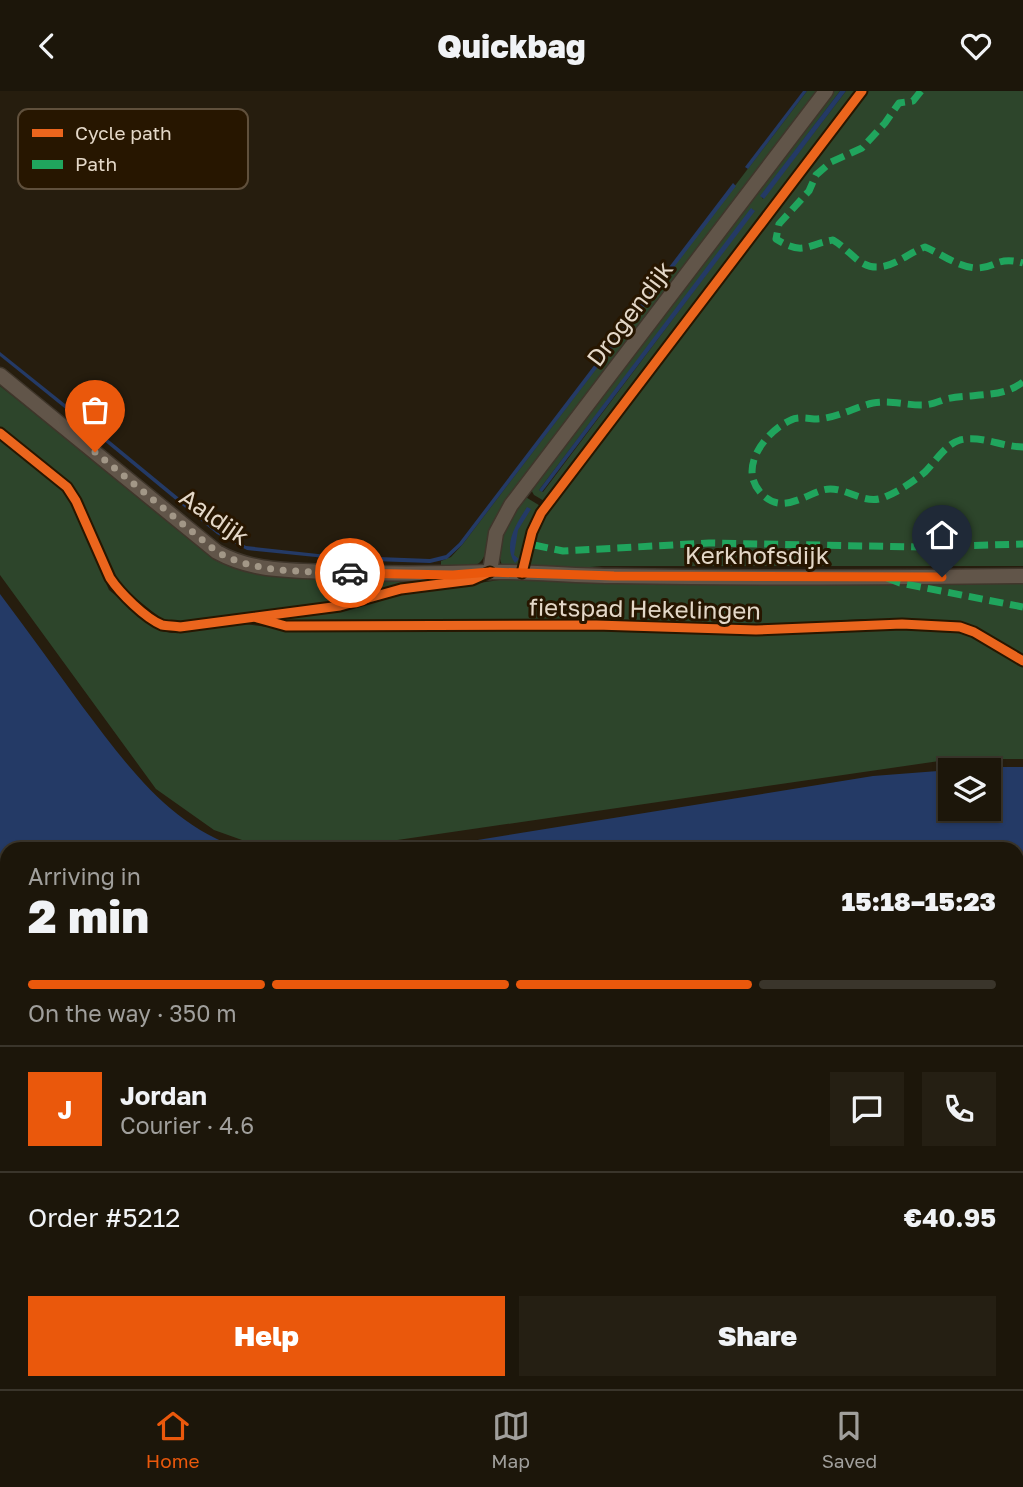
<!DOCTYPE html>
<html lang="en">
<head>
<meta charset="utf-8">
<style>
  body { margin:0; font-family:"Golos Text",sans-serif; background:#251f13; color:#f1f3f6; height:100vh; display:flex; flex-direction:column; font-size:26px; white-space:nowrap }
  * { box-sizing:border-box; margin:0 }
  p { font-size:23px; color:#a09f9c }
  .icon { flex:none; width:38px; height:38px; fill:none; stroke:currentColor; stroke-width:2; stroke-linecap:round; stroke-linejoin:round }
  .map { position:relative; flex:1; overflow:hidden }
  .drawer { position:absolute; left:0px; top:751px; width:1024px; height:548px; display:flex; flex-direction:column; background:#1c160a; border-radius:21px 21px 0 0; box-shadow:0 2px 5px #0004,0 0 0 2px #3a352b }
  .drawer>* { flex:none }
  .buttons { position:absolute; left:938px; top:667px; display:grid; gap:14px }
  .buttons a { display:grid; place-items:center; width:63px; height:63px; border-radius:0px; background:#1c160a; box-shadow:0 2px 5px #0004,0 0 0 2px #3a352b; font-size:35px }
  .pin { position:absolute; display:grid; place-items:center; width:60px; height:60px; color:#fff; margin:-72px -30px; border-radius:50% 50% 50% 0; rotate:-45deg; box-shadow:0 0 7px #0007 }
  .pin .icon { rotate:45deg }
  .courier { position:absolute; display:grid; place-items:center; width:70px; height:70px; margin:-35px; border:5px solid #ea580c; border-radius:50%; background:#fff; color:#222; box-shadow:0 2px 9px #0007 }
  .summary em { font-style:normal; font-weight:800 }
  .summary div { display:flex; flex-direction:column-reverse }
  .summary { display:flex; align-items:center; justify-content:space-between; height:119px; padding:0 28px }
  h1 { font-size:46px; font-weight:800; line-height:52px }
  .bar { display:grid; grid-template-columns:repeat(4,1fr); gap:10px 7px; align-content:center; height:84px; padding:0 28px }
  .bar i { height:9px; border-radius:5px; background:#3a352b }
  .bar .active { background:#ea580c }
  .bar p { grid-column:span 4 }
  .line { display:flex; align-items:center; gap:18px; padding:0 28px; border-top:2px solid #3a352b }
  .line div { flex:1 }
  .round { display:grid; place-items:center; flex:none; width:74px; height:74px; border-radius:0px; background:#251f13 }
  .cta { display:flex; gap:14px; margin-top:auto; padding:14px 28px }
  .cta a { flex:1; height:80px; border-radius:0px; background:#ea580c; color:#fff; font-size:28px; font-weight:800; line-height:80px; text-align:center }
  .cta a+a { background:#251f13; color:#f1f3f6 }
  header { display:flex; justify-content:space-between; align-items:center; height:91px; padding:0 28px; background:#1c160a; font-size:32px; font-weight:800 }
  .menu { display:flex; justify-content:space-around; align-items:center; height:98px; border-top:2px solid #3a352b; background:#1c160a; font-size:19px; color:#a09f9c }
  .menu a { display:grid; justify-items:center; gap:4px }
  .menu .active { color:#ea580c }
  .map>svg:first-child { display:block }
  .green { fill:#2d452b; fill-rule:evenodd }
  .water { fill:#243a66; fill-rule:evenodd }
  .lines { fill:none; stroke-linecap:round; stroke-linejoin:round }
  .minor-casing { stroke:#3f362b; stroke-width:17 }
  .major-casing { stroke:#3f362b; stroke-width:22 }
  .minor { stroke:#615549; stroke-width:14 }
  .major { stroke:#625341; stroke-width:19 }
  .quiet { stroke:#20a55d; stroke-width:7; stroke-dasharray:14 7; stroke-linecap:butt }
  .cycleway-casing { stroke:#271600; stroke-width:13 }
  .cycleway { stroke:#eb651d; stroke-width:9 }
  .done { stroke:#a29787; stroke-width:7; stroke-dasharray:0 12.6 }
  .route { stroke:#ea580c; stroke-width:9 }
  .labels { text-anchor:middle; dominant-baseline:central; stroke-width:6; stroke-linejoin:round; paint-order:stroke }
  .street-label { font-size:24px; fill:#e4d8c8; stroke:#271600 }
  .key { fill:#271600; stroke:#60503c; stroke-width:2 }
  .key-label { font-size:19px; fill:#e4d8c8 }
</style>
</head>
<body>
<header><svg class="icon" aria-label="back" viewBox="0 0 24 24"><path d="M15 5l-7 7 7 7"/></svg>Quickbag<svg class="icon" aria-label="heart" viewBox="0 0 24 24"><path d="M12 20l-8-8c-3-5 5-10 8-4 3-6 11-1 8 4z"/></svg></header>
<div class="map">
<svg width="1023" height="1298" viewBox="0 0 1023 1298">
  <rect width="100%" height="100%" fill="#261d0e"/>
  <g class="green">
    <path d="M807,0H819L494,437C480,479 486,474 441,479V470L451,466L462,454Z"/>
    <path d="M832,0H840L761,105L763,108L846,0H858L546,411L534,404L530,397ZM752,118L754,120L543,401L539,399Z"/>
    <path d="M865,0H1023V475H602L530,481L527,478L533,443L544,423Z"/>
    <path d="M0,295L226,473L249,481L458,489L393,497L336,513L173,532L163,529L120,495L81,407L73,396L0,336Z"/>
    <path d="M0,348L60,397L70,409L109,499L160,540L172,542L245,533L293,539L574,538L765,543L866,538L950,540L971,545L1023,576V668H953L336,758L264,757L214,739L156,698L0,484Z"/>
    <path d="M524,405L542,416L531,435L520,476L502,474C492,450 513,425 524,405Z"/>
    <path d="M506,488L1023,490V564L973,535L959,530L865,528L756,534L621,529L281,531L271,528L333,521L390,505Z"/>
    <path d="M0,951L7,958V1038L0,1030Z"/>
    <rect x="1017" y="980" width="6" height="71"/>
    <path d="M0,1098L7,1104V1249L0,1242Z"/>
    <path d="M48,1292H116L109,1298H54Z"/>
  </g>
  <g class="water">
    <path d="M803,0H807L748,78L745,76Z"/>
    <path d="M840,0H846L764,108L760,105Z"/>
    <path d="M733,92L736,95L462,454L447,468L430,472L345,469L247,459L217,443L103,349L105,346L223,443L246,455L327,464L430,468L446,464L459,452Z"/>
    <path d="M751,117L755,120L542,401L539,399Z"/>
    <path d="M0,261L90,333L88,336L0,265Z"/>
    <path d="M527,416L531,418L518,439L514,464L519,468L515,472C502,454 517,432 527,416Z"/>
    <path d="M0,503C28,540 55,578 82,615C126,673 170,736 243,758H7V942L0,934Z"/>
    <path d="M990,676H1023V970H1017V758H422L873,685ZM950,679H989V718H950Z"/>
  </g>
  <g class="lines">
    <g class="minor-casing">
      <g id="minor">
        <path d="M0,284L217,461C251,480 287,479 325,481C380,483 434,483 489,481C531,480 573,485 616,485C751,487 887,487 1023,485"/>
        <path d="M490,481L496,442L511,414L826,0"/>
        <path d="M1017,1056L1023,1057"/>
        <path d="M118,1298L125,1292"/>
        <path d="M151,1298L158,1292"/>
      </g>
    </g>
    <g class="major-casing">
      <g id="major">
        <path d="M0,1051L7,1059"/>
        <path d="M423,1292L434,1298"/>
      </g>
    </g>
    <use href="#minor" class="minor"/>
    <use href="#major" class="major"/>
    <g class="quiet">
      <path d="M921,0L913,10L899,12L885,32L862,57L831,71L816,84L809,100L779,133L776,148C803,165 806,154 833,149C843,155 850,163 859,170C883,187 903,164 925,156C942,163 959,177 978,177C997,176 998,165 1023,172"/>
      <path d="M1023,291C1001,308 972,302 946,308C937,311 931,314 921,314C905,314 890,309 873,312C855,316 837,327 817,328C809,328 799,325 791,329C766,340 738,376 760,401C780,424 801,406 823,399C844,393 864,416 885,406C899,400 913,391 925,381C935,371 946,353 960,349C981,344 1003,356 1023,356"/>
      <path d="M534,454L563,460L709,452L920,456L1023,453"/>
      <path d="M887,487L900,492L1023,516"/>
    </g>
    <g class="cycleway-casing">
      <g id="cycleway">
        <path d="M0,342L67,396L76,410L110,487C120,502 145,527 162,534C167,535 175,535 180,536L340,515L401,498L472,489L490,481"/>
        <path d="M522,482L532,441L541,422L862,0"/>
        <path d="M257,527L286,535L596,534L756,539L902,533L960,536L974,541L1023,570"/>
      </g>
    </g>
    <use href="#cycleway" class="cycleway"/>
  </g>
  <g class="lines">
    <path class="done" d="M95,361L217,461C257,483 305,480 350,482"/>
    <path class="route" d="M350,482L453,484L490,481L614,485L942,486"/>
  </g>
  <g class="labels">
    <g class="street-label">
      <text transform="translate(629 222) rotate(-53)">Drogendijk</text>
      <text transform="translate(215 425) rotate(35)">Aaldijk</text>
      <text x="757" y="463">Kerkhofsdijk</text>
      <text transform="translate(645 517) rotate(1)">fietspad Hekelingen</text>
    </g>
  </g>
  <rect x="18" y="18" width="230" height="80" rx="10" class="key"/>
  <rect x="32" y="38" width="31" height="8" fill="#eb651d"/>
  <rect x="32" y="69" width="31" height="9" fill="#20a55d"/>
  <g class="key-label">
    <text x="75" y="49">Cycle path</text>
    <text x="75" y="80">Path</text>
  </g>
</svg>
<div class="buttons">
<a><svg class="icon" aria-label="layers" viewBox="0 0 24 24"><path d="M12 4l9 5-9 5-9-5zM3 14l9 5 9-5"/></svg></a>
</div>
<div class="pin" style="left:95px;top:361px;background:#ea580c"><svg class="icon" aria-label="bag" viewBox="0 0 24 24"><path d="M5 8h14l-1 12H6zM9 8a3 3 0 0 1 6 0"/></svg></div>
<div class="pin" style="left:942px;top:486px;background:#1f2937"><svg class="icon" aria-label="home" viewBox="0 0 24 24"><path d="M3 11l9-7 9 7M6 9v11h12V9"/></svg></div>
<div class="courier" style="left:350px;top:482px"><svg class="icon" aria-label="car" viewBox="0 0 24 24"><path d="M5 17H2v-5l4-1 3-4h7l3 4 3 1v5h-3M9 17h6M6 11h13"/><circle cx="7" cy="17" r="2"/><circle cx="17" cy="17" r="2"/></svg></div>
<section class="drawer">
<div class="summary"><div><h1>2 min</h1><p>Arriving in</p></div><em>15:18–15:23</em></div>
<div class="bar"><i class="active"></i><i class="active"></i><i class="active"></i><i></i><p>On the way · 350 m</p></div>
<div class="line" style="height:126px"><b class="round" style="background:#ea580c;color:#fff">J</b><div><b>Jordan</b><p>Courier · 4.6</p></div><a class="round"><svg class="icon" aria-label="chat" viewBox="0 0 24 24"><path d="M4 5h16v11H9l-5 4z"/></svg></a><a class="round"><svg class="icon" aria-label="phone" viewBox="0 0 24 24"><path d="M5 4h4l2 5-3 2q2 4 5 5l2-3 5 2v4C11 20 4 13 5 4z"/></svg></a></div>
<div class="line" style="height:91px"><div>Order #5212</div><b>€40.95</b></div>
<div class="cta"><a>Help</a><a>Share</a></div>
</section>
</div>
<nav class="menu">
<a class="active"><svg class="icon" aria-label="home" viewBox="0 0 24 24"><path d="M3 11l9-7 9 7M6 9v11h12V9"/></svg>Home</a>
<a><svg class="icon" aria-label="map" viewBox="0 0 24 24"><path d="M3 6l6-2 6 2 6-2v14l-6 2-6-2-6 2zM9 4v14M15 6v14"/></svg>Map</a>
<a><svg class="icon" aria-label="saved" viewBox="0 0 24 24"><path d="M7 4h10v16l-5-4-5 4z"/></svg>Saved</a>
</nav>
</body>
</html>
